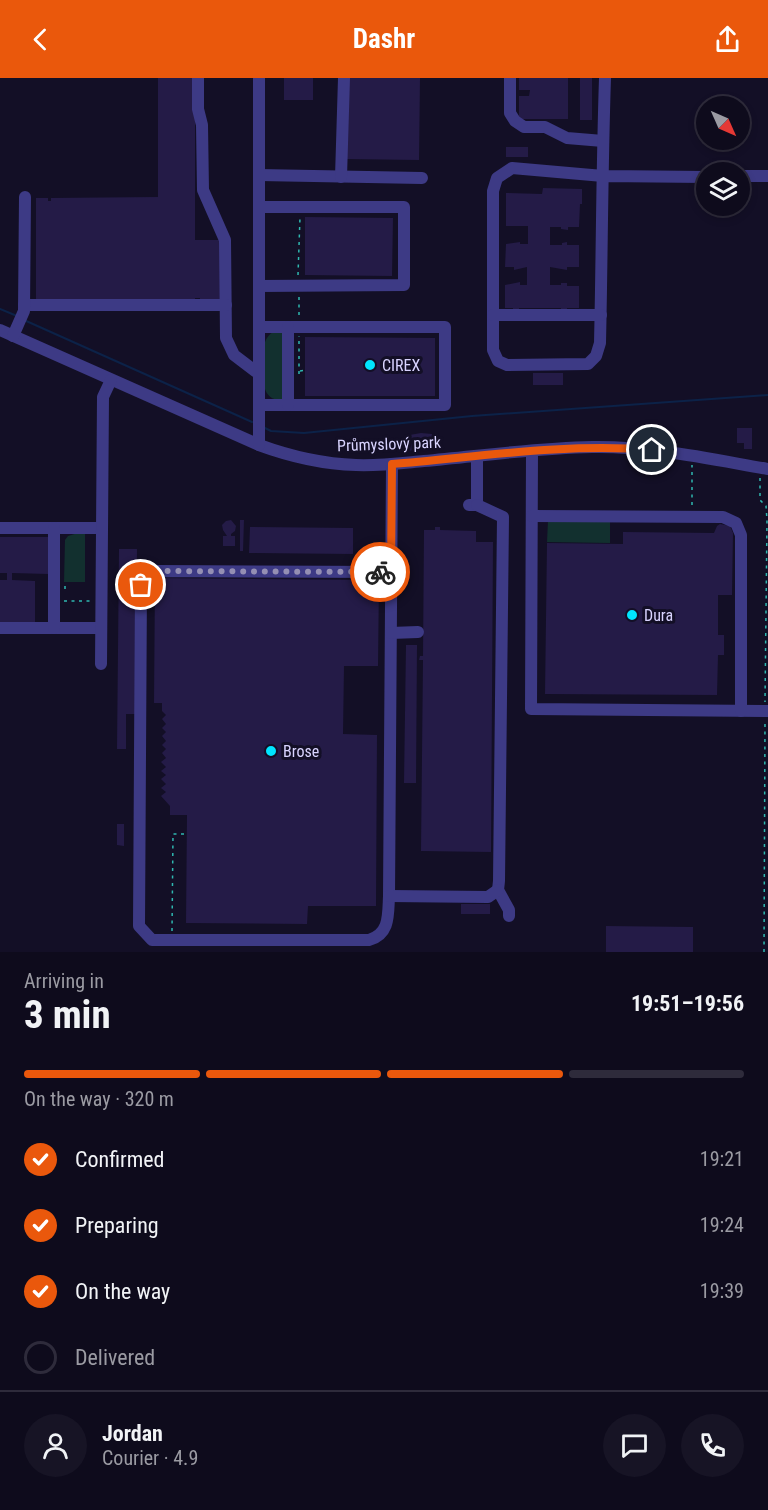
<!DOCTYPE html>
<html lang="en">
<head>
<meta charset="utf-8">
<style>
  body { margin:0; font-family:"Roboto Condensed",sans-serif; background:#171425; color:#f1f3f6; height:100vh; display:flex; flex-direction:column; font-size:22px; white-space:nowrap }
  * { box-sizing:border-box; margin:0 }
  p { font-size:20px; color:#9b9ba3 }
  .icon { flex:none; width:33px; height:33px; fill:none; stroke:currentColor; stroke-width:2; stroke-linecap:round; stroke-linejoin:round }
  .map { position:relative; height:874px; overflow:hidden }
  .panel { display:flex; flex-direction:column; background:#0e0b1c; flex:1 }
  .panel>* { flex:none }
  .needle { width:39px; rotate:135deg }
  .controls { position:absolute; left:696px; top:18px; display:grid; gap:12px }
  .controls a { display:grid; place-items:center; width:54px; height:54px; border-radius:50%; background:#0e0b1c; box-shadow:0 3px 9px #0003,0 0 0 2px #2e2b3b; font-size:30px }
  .pin { position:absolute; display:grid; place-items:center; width:51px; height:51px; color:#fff; margin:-26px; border:3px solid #fff; border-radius:50%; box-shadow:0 2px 6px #0007 }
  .courier { position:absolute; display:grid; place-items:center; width:60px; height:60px; margin:-30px; border:4px solid #ea580c; border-radius:50%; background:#fff; color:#222; box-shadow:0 2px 8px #0007 }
  .head em { font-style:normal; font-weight:700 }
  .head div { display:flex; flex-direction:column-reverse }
  .head { display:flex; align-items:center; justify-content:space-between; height:102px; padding:0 24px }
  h1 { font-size:39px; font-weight:700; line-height:45px }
  .bar { display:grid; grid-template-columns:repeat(4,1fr); gap:9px 6px; align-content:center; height:72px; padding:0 24px }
  .bar i { height:8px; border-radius:4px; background:#2e2b3b }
  .bar .on { background:#ea580c }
  .bar p { grid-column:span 4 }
  .line { display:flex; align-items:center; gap:15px; padding:0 24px; border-top:2px solid #2e2b3b }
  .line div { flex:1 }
  .round { display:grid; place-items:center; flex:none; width:63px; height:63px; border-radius:32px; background:#171425 }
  ol { padding:0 24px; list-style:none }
  li { display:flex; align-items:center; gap:18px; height:66px }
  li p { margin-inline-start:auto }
  li .icon { padding:6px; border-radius:50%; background:#ea580c; color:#fff; stroke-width:4 }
  li:last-child { color:#9b9ba3 }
  li i { width:33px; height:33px; border:3px solid #2e2b3b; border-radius:50% }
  header { display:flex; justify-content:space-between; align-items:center; height:78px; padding:0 24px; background:#ea580c; color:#fff; font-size:27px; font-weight:700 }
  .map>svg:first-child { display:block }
  .green { fill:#12302f }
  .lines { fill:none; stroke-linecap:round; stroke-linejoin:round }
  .stream { stroke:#0c2248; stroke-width:2 }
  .building { fill:#241b47 }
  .path { stroke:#2fb8b0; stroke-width:1.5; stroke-dasharray:3 4.5; stroke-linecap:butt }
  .minor { stroke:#3d3a85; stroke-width:12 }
  .done { stroke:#948fb3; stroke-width:6; stroke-dasharray:0 10.8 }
  .route { stroke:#ea580c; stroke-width:8 }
  .poi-dot { fill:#00e5ff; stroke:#130f26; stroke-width:2 }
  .labels { text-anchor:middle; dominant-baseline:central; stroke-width:6; stroke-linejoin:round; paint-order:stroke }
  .poi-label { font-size:16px; fill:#d9d4ff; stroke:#130f26; text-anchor:start }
  .street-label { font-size:16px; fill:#d9d4ff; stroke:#130f26 }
</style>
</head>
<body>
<header><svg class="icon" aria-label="back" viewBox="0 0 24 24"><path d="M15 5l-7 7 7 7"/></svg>Dashr<svg class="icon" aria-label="share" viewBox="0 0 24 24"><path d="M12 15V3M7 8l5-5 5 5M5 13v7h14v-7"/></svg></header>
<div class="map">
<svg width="768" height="874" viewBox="0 0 768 874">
  <rect width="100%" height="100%" fill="#130f26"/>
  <g class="green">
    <path d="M273,254L284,255V322C273,323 267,319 264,308C264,292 257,264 273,254Z"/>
    <path d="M610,442V465L547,464L548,443Z"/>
    <path d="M81,454H85V504H64L65,462L68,458Z"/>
  </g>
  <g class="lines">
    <g class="stream">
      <path d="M0,231L17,238"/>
      <path d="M24,242L252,344"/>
      <path d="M265,350L271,353L304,355L472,338L768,317"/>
    </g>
  </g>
  <g class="building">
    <path d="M158,0H195V162H220V224H200V220H195V224H36V120H48V123H51V120L158,119Z"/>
    <rect x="284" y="0" width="29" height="22"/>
    <path d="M348,0H420L419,82L346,81Z"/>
    <path d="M519,0H568V41H519V18H529L530,12H519Z"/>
    <rect x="580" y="0" width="12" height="42"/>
    <rect x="506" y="69" width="22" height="10"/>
    <path d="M543,110L582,111V126H580L579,149H568V152L561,151V149H550V167H562V165L567,164V167H579V189H567V192L550,189V207H561V205H567V208H579V230H567V232H561V230H519V232H513V230H505V207L520,204V207H527V189L514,192V189H505L506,166L520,164V166H528V148H506V115L542,116Z"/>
    <path d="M305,139L393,140L392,198L305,197Z"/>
    <path d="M305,259L435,260V318H305Z"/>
    <rect x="533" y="295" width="30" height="12"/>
    <path d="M737,350H752V371H744V365H737Z"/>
    <path d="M421,355L432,356L433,370L405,373L404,358Z"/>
    <path d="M231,442L236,448L235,453L231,456V458H235V468H223V458H227L223,452L222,447L226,443Z"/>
    <path d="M240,442H244L243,473H240Z"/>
    <path d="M720,446L730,448L733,455L732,517H718V557H724V577H718L717,617L545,616L547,465L623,466V454L714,455L717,448Z"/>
    <path d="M250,449L353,450V476L249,475Z"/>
    <path d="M435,449H440V452L476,453V464H493L491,774L421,773L423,582H419L420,578H423L424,452H435Z"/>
    <path d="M0,459H49L48,496L12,495V502L35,503V548L0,547V502H7V495H0Z"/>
    <path d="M119,471H137L135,636H126V671H117Z"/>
    <rect x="368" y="476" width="10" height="12"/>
    <path d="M155,500L379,502L378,588H344L343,656L377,657L376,828H308L307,846L186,845L187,737H170V728L161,718L166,714L161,710L166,706L161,701L166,697L161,693L166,689L161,684L166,680L162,675L166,671L162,667L166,663L162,658L166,654L162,650L166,646L162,641L166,637L162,633V625H154Z"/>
    <path d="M406,567H417L416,705H404Z"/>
    <path d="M117,746H124V768L117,767Z"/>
    <rect x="461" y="826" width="29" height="10"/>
    <path d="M606,848L693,849V874H606Z"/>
  </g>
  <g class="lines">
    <g class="path">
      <path d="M298,197L300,139"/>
      <path d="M299,219V238"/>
      <path d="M300,293L306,292"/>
      <path d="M299,296V258"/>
      <path d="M760,400V422L766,428L767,442L765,624"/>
      <path d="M692,427V387"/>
      <path d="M65,511V504"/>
      <path d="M64,523H92"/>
      <path d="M172,853L173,756H187"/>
      <path d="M764,874L765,644"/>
    </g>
    <g class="minor">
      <path d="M198,0V31L202,47L203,112L225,162L226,260L234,277L255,293L259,294"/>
      <path d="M510,0V35L515,43L524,49H545L567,60L603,63"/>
      <path d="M605,0C602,88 602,177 600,265L596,278L588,286L507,287L498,283L493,272V113L497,100L512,90L603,98L706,99"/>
      <path d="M259,97L422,100"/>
      <path d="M740,98H768"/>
      <path d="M341,99L344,0"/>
      <path d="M259,208L404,207V129H259"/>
      <path d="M24,227H226"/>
      <path d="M493,237H601"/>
      <path d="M0,252L259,367C289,378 324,386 356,387C379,388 402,385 424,383C480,378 536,370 592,369C651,368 710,381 768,391"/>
      <path d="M13,258L24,233L25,119"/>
      <path d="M259,327H445V249H259"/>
      <path d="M288,327V249"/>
      <path d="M259,367V0"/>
      <path d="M532,373L531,631L768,633"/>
      <path d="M469,427H477V379"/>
      <path d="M477,427L503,439L499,803L498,812L509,832V838"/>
      <path d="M532,438L723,439L736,445L741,457V633"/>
      <path d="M0,450H102"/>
      <path d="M391,494L155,493L141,507L139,848L152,862H369C390,856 388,837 389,818L392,386"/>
      <path d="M0,550H101"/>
      <path d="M54,550V450"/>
      <path d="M391,555L418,554"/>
      <path d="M101,586L103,319L111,302"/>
      <path d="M389,818L488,819L498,812"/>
    </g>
  </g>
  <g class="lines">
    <path class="done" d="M141,507L155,493L380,494"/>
    <path class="route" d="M380,494H391L392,386C478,379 565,365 652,372"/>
  </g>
  <g class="poi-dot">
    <circle cx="370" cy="287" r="6"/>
    <circle cx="632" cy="537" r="6"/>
    <circle cx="271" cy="673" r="6"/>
  </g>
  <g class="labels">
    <g class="poi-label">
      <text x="382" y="287">CIREX</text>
      <text x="644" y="537">Dura</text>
      <text x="283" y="673">Brose</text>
    </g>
    <g class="street-label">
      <text transform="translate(389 366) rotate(-2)">Průmyslový park</text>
    </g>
  </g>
</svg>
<div class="controls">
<a><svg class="needle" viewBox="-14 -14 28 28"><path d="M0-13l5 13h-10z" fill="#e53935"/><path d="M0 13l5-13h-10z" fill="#9b9ba3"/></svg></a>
<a><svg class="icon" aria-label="layers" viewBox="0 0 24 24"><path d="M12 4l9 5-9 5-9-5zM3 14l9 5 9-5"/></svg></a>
</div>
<div class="pin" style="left:141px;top:507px;background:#ea580c"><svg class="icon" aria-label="bag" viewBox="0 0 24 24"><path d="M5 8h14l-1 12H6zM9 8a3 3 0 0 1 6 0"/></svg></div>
<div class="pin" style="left:652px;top:372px;background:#1f2937"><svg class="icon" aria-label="home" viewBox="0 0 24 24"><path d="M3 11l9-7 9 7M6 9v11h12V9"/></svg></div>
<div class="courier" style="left:380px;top:494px"><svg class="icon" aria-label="bike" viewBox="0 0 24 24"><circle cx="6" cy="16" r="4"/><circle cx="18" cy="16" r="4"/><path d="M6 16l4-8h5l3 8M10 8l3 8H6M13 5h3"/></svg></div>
</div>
<section class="panel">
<div class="head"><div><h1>3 min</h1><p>Arriving in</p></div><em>19:51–19:56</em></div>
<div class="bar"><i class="on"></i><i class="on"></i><i class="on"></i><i></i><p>On the way · 320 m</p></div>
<ol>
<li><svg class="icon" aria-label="check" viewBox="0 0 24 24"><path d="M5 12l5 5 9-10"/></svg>Confirmed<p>19:21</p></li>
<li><svg class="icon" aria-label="check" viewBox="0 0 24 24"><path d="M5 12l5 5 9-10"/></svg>Preparing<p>19:24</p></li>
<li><svg class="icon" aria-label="check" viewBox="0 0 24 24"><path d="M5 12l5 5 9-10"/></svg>On the way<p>19:39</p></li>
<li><i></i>Delivered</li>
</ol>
<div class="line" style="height:108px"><a class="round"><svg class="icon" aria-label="person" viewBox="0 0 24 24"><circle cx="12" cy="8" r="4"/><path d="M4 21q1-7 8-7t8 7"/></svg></a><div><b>Jordan</b><p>Courier · 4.9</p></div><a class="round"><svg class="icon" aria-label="chat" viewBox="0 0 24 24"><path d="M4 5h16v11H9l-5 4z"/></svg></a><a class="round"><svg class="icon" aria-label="phone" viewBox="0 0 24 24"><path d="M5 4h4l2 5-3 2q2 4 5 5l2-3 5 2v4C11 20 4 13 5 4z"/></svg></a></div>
</section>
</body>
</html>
